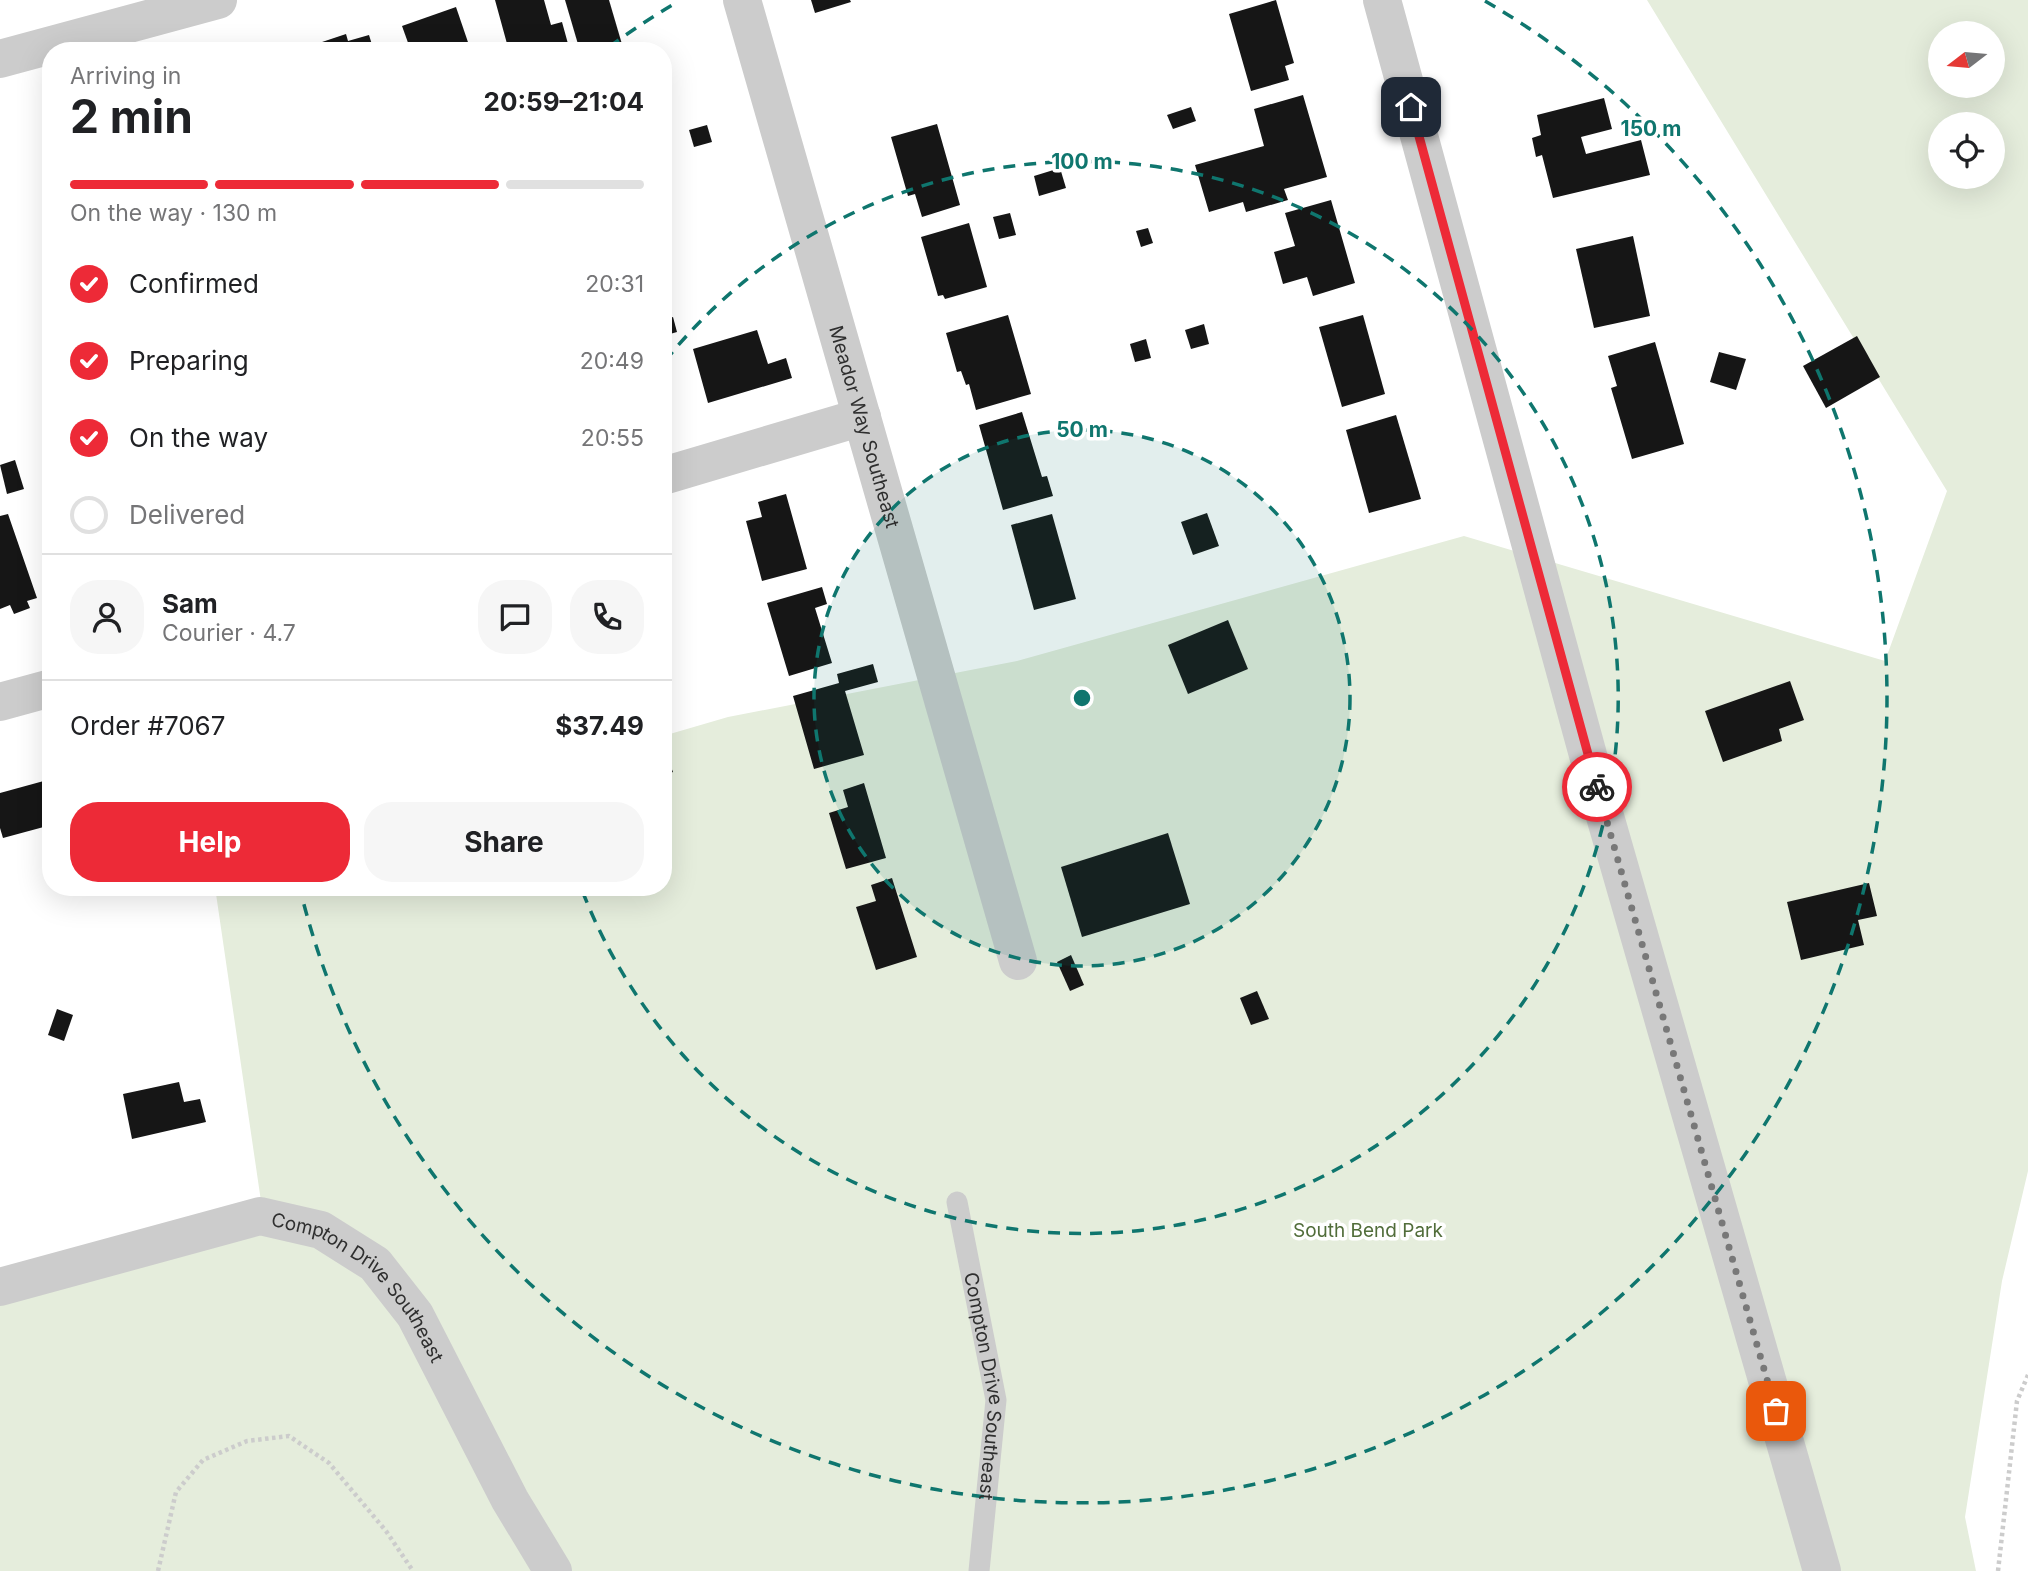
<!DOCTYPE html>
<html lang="en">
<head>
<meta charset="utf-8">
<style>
  body { margin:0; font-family:Inter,sans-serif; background:#f6f6f6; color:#202124; height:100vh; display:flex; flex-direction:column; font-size:26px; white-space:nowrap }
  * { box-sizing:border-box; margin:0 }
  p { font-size:23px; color:#757577 }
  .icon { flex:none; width:38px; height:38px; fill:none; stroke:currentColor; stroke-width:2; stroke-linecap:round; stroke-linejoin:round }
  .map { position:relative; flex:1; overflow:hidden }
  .panel { position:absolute; left:42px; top:42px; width:630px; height:854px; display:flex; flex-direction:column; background:#fff; border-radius:28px; box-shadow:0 7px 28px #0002 }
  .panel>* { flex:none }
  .needle { width:46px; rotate:254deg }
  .controls { position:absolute; left:1928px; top:21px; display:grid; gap:14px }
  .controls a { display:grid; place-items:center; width:77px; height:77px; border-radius:50%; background:#fff; box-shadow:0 7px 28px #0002; font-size:35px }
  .pin { position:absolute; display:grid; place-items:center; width:60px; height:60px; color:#fff; margin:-30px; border-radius:14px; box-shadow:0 4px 10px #0006 }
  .courier { position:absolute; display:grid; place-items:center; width:70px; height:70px; margin:-35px; border:5px solid #ed2a37; border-radius:50%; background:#fff; color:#222; box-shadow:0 2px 9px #0007 }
  .overview em { font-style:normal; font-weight:700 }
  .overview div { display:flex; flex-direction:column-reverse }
  .overview { display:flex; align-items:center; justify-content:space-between; height:119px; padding:0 28px }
  h1 { font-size:46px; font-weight:700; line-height:52px }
  .bar { display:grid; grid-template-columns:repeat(4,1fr); gap:10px 7px; align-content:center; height:84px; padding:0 28px }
  .bar i { height:9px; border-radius:5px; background:#e0e0e0 }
  .bar .active { background:#ed2a37 }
  .bar p { grid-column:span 4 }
  .line { display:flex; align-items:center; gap:18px; padding:0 28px; border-top:2px solid #e0e0e0 }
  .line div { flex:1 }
  .round { display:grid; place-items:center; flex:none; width:74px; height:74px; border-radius:28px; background:#f6f6f6 }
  ol { padding:0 28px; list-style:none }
  li { display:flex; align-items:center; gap:21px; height:77px }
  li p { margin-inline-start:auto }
  li .icon { padding:7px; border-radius:50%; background:#ed2a37; color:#fff; stroke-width:4 }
  li:last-child { color:#757577 }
  li i { width:38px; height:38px; border:4px solid #e0e0e0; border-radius:50% }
  .action { display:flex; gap:14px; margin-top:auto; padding:14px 28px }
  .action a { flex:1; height:80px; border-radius:28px; background:#ed2a37; color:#fff; font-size:28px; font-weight:700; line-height:80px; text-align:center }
  .action a+a { background:#f6f6f6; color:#202124 }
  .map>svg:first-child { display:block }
  .green { fill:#e5eddc; fill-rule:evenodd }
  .building { fill:#161616 }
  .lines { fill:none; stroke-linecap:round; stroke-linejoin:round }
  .path { stroke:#ccc; stroke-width:4.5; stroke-dasharray:3.5 3.5; stroke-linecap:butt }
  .service { stroke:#ccc; stroke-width:21 }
  .minor { stroke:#ccc; stroke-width:38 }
  .done { stroke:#787878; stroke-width:7; stroke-dasharray:0 12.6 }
  .route { stroke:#ed2a37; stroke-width:9 }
  .ring { fill:none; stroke:#0f766e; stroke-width:3.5; stroke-dasharray:12 9 }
  .labels { text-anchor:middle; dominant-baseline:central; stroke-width:7; stroke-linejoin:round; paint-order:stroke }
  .street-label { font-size:19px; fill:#2f2f2f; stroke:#fff }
  .park-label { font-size:19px; fill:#516d3a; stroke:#fff }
  .centre { fill:#0f766e; stroke:#fff; stroke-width:3.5 }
  .ring-label { font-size:21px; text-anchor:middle; font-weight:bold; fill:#0f766e; stroke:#fff; stroke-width:7; stroke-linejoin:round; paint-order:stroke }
</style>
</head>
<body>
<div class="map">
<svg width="2028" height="1571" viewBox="0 0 2028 1571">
  <rect width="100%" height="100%" fill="#fff"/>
  <path class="green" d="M1647,0H2028V1171L2002,1281L1965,1517L1976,1571H0V1287L263,1215L215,887H663V736L728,717L1017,661L1464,536L1885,661L1947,491ZM1941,33H1993V86H1941ZM1941,124H1993V177H1941Z"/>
  <g class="building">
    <path d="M495,0H544L551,25L562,22L570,51H509Z"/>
    <path d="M565,0H609L624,51H580Z"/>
    <path d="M811,0H850L851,2L815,13Z"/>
    <path d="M1276,0L1294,63L1285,66L1289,80L1251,91L1229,14Z"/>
    <path d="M456,7L471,51H411L402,26Z"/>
    <path d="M346,34L348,41L369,35L374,51H322L319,43Z"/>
    <path d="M663,84L672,112L663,115Z"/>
    <path d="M1303,95L1327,177L1284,189L1288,200L1246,212L1243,202L1209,212L1195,165L1264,146L1254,109Z"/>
    <path d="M1604,98L1612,129L1581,137L1586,154L1641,140L1650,175L1553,198L1542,155L1536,157L1532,138L1541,135L1537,115Z"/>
    <path d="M1191,107L1196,121L1173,129L1167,115Z"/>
    <path d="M937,124L960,205L922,217L915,194L908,196L891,137Z"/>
    <path d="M707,125L712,142L694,147L689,130Z"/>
    <path d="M1060,168L1066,188L1039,196L1034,176Z"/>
    <path d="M1331,200L1355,283L1313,296L1307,277L1283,284L1274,252L1295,246L1285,213Z"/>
    <path d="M1010,213L1016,235L999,239L993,217Z"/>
    <path d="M969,223L987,287L945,299L943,295L938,296L921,237Z"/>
    <path d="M1148,228L1153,243L1141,247L1136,231Z"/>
    <path d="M1633,236L1650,316L1594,328L1576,249Z"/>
    <path d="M1008,315L1031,394L976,410L969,384L966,385L961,371L957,372L946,333Z"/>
    <path d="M1363,315L1385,394L1342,407L1319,327Z"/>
    <path d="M673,317L677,332L663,336V320Z"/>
    <path d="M1204,324L1209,344L1191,349L1185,330Z"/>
    <path d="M757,330L768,364L786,358L792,378L708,403L693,349Z"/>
    <path d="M1857,336L1880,377L1826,408L1803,366Z"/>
    <path d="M1146,339L1151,358L1135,362L1130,344Z"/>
    <path d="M1655,342L1684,444L1632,459L1611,388L1617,386L1608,356Z"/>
    <path d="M1719,352L1746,359L1736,390L1710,382Z"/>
    <path d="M1022,412L1042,477L1047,476L1053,496L1003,510L979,425Z"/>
    <path d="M1396,415L1421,499L1369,513L1346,430Z"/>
    <path d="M15,460L24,489L7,494L0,465Z"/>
    <path d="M786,494L807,569L762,581L746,521L762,517L758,502Z"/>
    <path d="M1207,513L1219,546L1193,555L1181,522Z"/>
    <path d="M8,514L37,598L27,601L30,608L14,614L10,605L0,609V516Z"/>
    <path d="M1052,514L1076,599L1034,610L1011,525Z"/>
    <path d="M822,587L827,604L815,608L832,663L789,676L767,603Z"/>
    <path d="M1228,620L1248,669L1188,694L1168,645Z"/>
    <path d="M873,664L878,682L845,691L864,755L814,769L793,696L839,683L837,674Z"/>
    <path d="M1790,681L1804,720L1779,729L1782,741L1723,762L1705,711Z"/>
    <path d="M663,747L673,772L663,776Z"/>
    <path d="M51,779V825L3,838L0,828V793Z"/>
    <path d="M864,783L886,858L846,869L829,813L848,807L843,790Z"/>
    <path d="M1168,833L1190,904L1082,937L1061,867Z"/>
    <path d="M892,878L917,957L876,970L856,907L876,901L871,885Z"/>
    <path d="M1869,883L1877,916L1858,920L1864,945L1801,960L1787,902Z"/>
    <path d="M1071,955L1084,985L1070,991L1057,962Z"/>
    <path d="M1257,991L1269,1019L1251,1025L1240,998Z"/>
    <path d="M57,1009L73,1015L64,1041L48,1035Z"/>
    <path d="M179,1082L184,1102L200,1099L206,1122L132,1139L123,1094Z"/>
  </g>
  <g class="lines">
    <g class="path">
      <path d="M158,1571L176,1492L203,1460L247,1441L289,1436L329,1463L386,1531L413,1571"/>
      <path d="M1998,1571L2017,1401L2028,1375"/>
    </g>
    <path class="service" id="s1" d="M957,1202L996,1400L979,1571"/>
    <g class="minor">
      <path id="s2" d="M742,0L1018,961"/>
      <path d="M1382,0L1600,799L1822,1571"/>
      <path d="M0,59L218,0"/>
      <path d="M663,476L862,417"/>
      <path d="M0,702L51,688"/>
      <path id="s3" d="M0,1287L260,1216L321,1230L375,1264L415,1315L510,1500L553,1571"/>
    </g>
  </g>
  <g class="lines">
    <path class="done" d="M1597,787L1776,1411"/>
    <path class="route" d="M1411,107L1597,787"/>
  </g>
  <circle cx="1082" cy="698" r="268" fill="#0f766e" fill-opacity=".12"/>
  <g class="ring">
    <circle cx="1082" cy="698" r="268"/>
    <path d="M665 361A536 536 0 1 1 582 890"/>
    <path d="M609 47A805 805 0 0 1 679 1M1485 1A805 805 0 1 1 301 893"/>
  </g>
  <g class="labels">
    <g class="street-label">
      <text stroke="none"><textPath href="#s2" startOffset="444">Meador Way Southeast</textPath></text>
      <text stroke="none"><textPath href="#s3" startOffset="397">Compton Drive Southeast</textPath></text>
      <text stroke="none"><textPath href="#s1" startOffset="187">Compton Drive Southeast</textPath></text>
    </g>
    <g class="park-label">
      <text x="1368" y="1230">South Bend Park</text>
    </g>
  </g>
  <circle cx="1082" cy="698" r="10" class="centre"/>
  <g class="ring-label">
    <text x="1651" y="136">150 m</text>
    <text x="1082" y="169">100 m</text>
    <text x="1082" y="437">50 m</text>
  </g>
</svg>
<div class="controls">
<a><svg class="needle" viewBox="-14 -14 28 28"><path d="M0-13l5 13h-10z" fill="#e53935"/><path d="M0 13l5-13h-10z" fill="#757577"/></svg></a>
<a><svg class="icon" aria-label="locate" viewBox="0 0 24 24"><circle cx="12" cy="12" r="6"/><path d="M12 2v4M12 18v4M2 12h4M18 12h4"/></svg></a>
</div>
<div class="pin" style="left:1776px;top:1411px;background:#ea580c"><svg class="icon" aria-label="bag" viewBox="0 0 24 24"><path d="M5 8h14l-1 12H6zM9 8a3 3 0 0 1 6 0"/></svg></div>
<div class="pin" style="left:1411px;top:107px;background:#1f2937"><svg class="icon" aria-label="home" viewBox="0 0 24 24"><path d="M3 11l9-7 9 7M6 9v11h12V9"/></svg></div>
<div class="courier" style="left:1597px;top:787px"><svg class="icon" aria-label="bike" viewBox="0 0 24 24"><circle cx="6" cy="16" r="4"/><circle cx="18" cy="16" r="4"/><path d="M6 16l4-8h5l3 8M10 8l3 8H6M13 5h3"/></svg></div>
<section class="panel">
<div class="overview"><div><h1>2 min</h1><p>Arriving in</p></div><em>20:59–21:04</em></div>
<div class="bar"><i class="active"></i><i class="active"></i><i class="active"></i><i></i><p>On the way · 130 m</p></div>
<ol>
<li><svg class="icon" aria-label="check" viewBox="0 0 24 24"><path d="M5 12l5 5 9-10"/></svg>Confirmed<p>20:31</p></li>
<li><svg class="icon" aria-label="check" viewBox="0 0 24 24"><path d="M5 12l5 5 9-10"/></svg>Preparing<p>20:49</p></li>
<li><svg class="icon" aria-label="check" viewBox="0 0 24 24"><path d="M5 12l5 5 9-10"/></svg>On the way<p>20:55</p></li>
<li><i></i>Delivered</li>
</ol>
<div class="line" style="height:126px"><a class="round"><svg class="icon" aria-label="person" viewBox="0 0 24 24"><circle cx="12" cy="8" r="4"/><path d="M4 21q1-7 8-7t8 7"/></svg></a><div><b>Sam</b><p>Courier · 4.7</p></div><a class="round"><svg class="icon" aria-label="chat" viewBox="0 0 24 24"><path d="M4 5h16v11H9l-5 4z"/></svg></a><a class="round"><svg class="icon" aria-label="phone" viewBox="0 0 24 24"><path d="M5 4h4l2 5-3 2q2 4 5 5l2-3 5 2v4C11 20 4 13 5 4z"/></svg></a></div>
<div class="line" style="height:91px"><div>Order #7067</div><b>$37.49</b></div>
<div class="action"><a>Help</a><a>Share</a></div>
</section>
</div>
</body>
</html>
